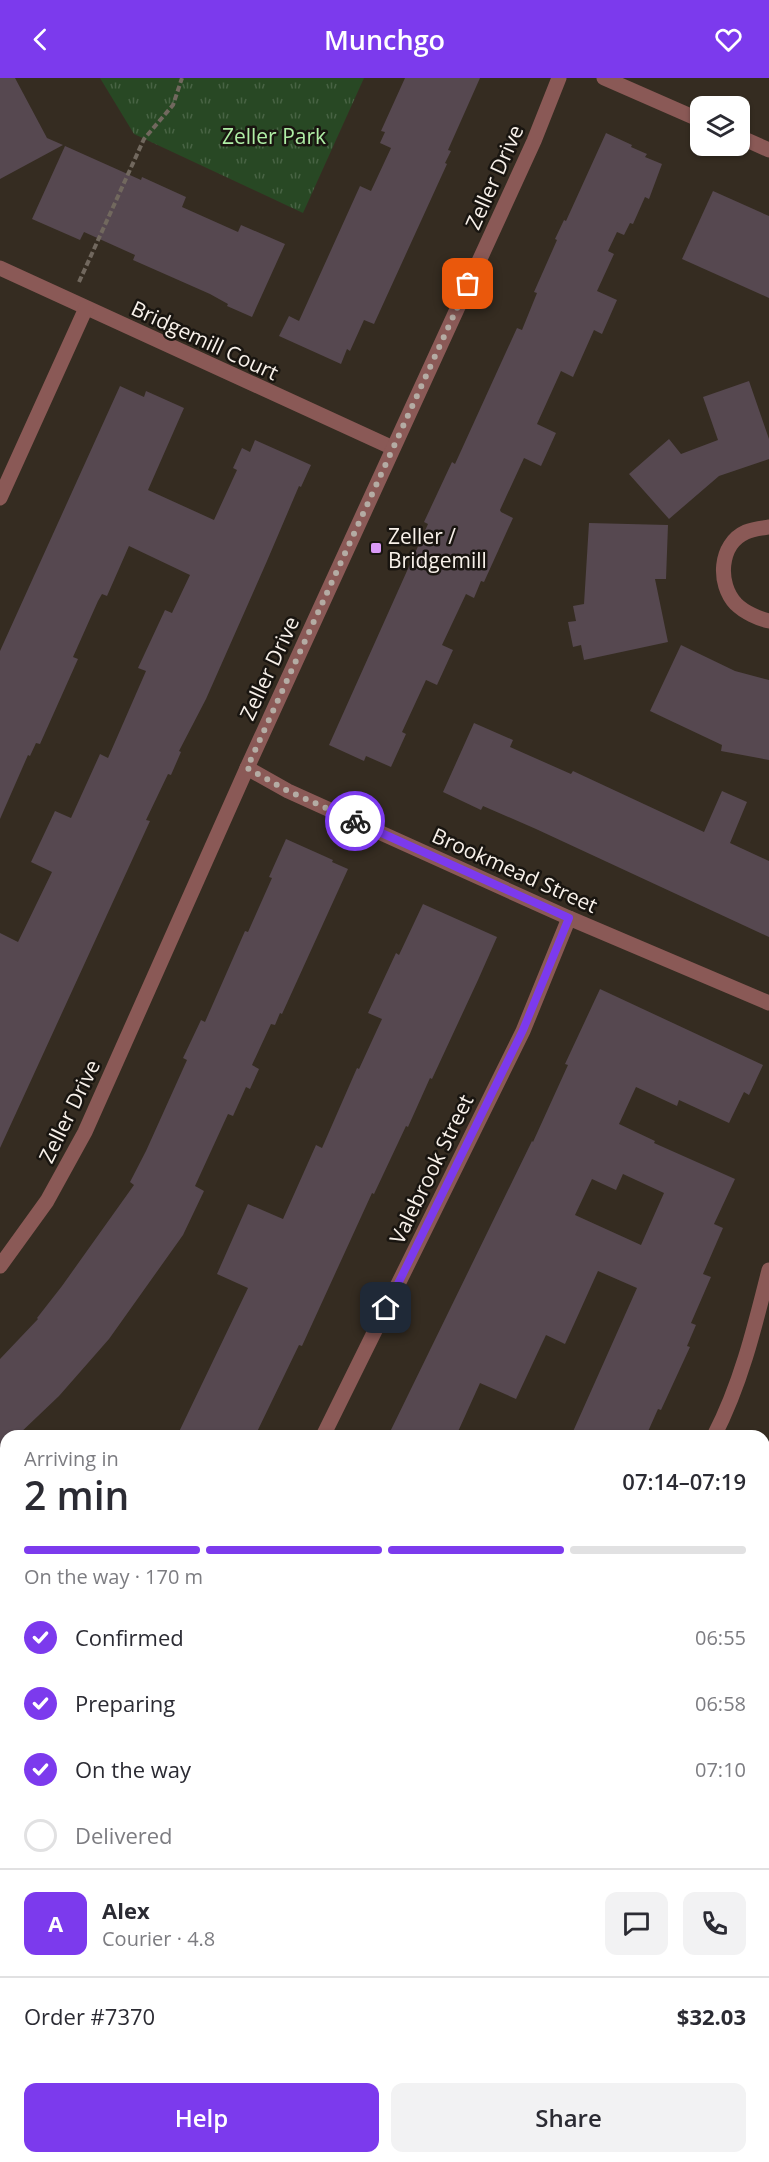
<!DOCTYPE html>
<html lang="en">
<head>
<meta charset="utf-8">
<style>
  body { margin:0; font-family:"Open Sans",sans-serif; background:#f2f2f3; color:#2b2b33; height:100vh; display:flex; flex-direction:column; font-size:22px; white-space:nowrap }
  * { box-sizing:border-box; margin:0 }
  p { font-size:20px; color:#7c7c81 }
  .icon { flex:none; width:33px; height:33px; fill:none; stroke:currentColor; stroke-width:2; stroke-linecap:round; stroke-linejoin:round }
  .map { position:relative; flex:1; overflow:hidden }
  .drawer { position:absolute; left:0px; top:1352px; width:770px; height:734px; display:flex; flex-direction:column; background:#fff; border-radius:18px 18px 0 0; box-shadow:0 2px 4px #0004 }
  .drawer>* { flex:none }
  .fabs { position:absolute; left:690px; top:18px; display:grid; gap:12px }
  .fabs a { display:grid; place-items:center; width:60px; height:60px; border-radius:12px; background:#fff; box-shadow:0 2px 4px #0004; font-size:30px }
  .pin { position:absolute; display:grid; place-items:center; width:51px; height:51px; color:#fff; margin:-26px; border-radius:12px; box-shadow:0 3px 9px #0006 }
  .courier { position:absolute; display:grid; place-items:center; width:60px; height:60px; margin:-30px; border:4px solid #7c3aed; border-radius:50%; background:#fff; color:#222; box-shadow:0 2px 8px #0007 }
  .headline em { font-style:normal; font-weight:600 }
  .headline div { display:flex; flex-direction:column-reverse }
  .headline { display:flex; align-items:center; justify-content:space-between; height:102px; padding:0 24px }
  h1 { font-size:39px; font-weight:600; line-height:45px }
  .bar { display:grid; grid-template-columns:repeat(4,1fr); gap:9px 6px; align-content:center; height:72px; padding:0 24px }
  .bar i { height:8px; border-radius:4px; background:#e1e1e2 }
  .bar .current { background:#7c3aed }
  .bar p { grid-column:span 4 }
  .line { display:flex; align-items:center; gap:15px; padding:0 24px; border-top:2px solid #e1e1e2 }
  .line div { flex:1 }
  .round { display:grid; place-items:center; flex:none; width:63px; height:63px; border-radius:12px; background:#f2f2f3 }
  ol { padding:0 24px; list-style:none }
  li { display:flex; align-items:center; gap:18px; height:66px }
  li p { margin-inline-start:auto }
  li .icon { padding:6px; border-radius:50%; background:#7c3aed; color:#fff; stroke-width:4 }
  li:last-child { color:#7c7c81 }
  li i { width:33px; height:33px; border:3px solid #e1e1e2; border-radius:50% }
  .cta { display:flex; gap:12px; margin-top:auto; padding:12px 24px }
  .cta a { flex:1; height:69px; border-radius:12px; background:#7c3aed; color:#fff; font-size:24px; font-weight:600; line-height:69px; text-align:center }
  .cta a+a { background:#f2f2f3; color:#2b2b33 }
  header { display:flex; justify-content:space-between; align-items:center; height:78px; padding:0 24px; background:#7c3aed; color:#fff; font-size:27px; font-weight:600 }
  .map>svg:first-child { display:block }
  .grass { fill:url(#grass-dots) }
  .forest { fill:url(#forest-firs) }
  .park { fill:url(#park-tufts) }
  .building { fill:#564850; fill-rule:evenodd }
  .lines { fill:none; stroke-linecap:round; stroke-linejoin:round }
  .path { stroke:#71685e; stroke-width:4; stroke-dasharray:6 3; stroke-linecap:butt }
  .minor { stroke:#8a5956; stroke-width:15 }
  .done { stroke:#b4aca4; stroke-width:6; stroke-dasharray:0 10.8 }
  .route { stroke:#7c3aed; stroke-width:8 }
  .poi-dot { fill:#da9af7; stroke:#191510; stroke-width:2 }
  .labels { text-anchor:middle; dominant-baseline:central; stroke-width:5; stroke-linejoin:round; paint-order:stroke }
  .park-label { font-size:21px; fill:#afeea5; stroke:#191510 }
  .street-label { font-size:21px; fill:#f8f1ea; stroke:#191510 }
  .poi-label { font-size:21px; fill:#f8f1ea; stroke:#191510; text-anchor:start }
</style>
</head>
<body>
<header><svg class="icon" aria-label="back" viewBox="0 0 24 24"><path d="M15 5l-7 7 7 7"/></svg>Munchgo<svg class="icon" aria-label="heart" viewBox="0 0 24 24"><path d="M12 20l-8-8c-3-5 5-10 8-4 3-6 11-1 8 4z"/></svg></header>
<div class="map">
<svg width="769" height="2084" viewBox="0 0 769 2084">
  <defs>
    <pattern id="grass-dots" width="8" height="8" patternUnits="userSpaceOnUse" patternTransform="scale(1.5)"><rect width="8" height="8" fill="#284824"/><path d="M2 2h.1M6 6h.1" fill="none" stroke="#486344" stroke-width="1.8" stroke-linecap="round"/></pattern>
    <pattern id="forest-firs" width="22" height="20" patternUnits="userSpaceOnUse" patternTransform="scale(1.5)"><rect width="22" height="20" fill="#284824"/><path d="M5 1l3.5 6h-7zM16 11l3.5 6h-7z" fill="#486344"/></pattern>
    <pattern id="park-tufts" width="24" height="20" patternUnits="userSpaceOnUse" patternTransform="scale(1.5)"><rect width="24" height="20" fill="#284824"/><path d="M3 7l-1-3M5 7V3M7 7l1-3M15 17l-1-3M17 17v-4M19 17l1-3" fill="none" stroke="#486344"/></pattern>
  </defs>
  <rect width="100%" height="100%" fill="#352c21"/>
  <g class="grass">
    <path d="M769,1686V2013L764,2026V1691Z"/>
    <path d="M419,2079H665L651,2084H414Z"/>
  </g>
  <path class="forest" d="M769,2013V2084H651L665,2079H764V2026Z"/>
  <g class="park">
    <path d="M100,0H364L303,135L134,56Z"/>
    <path d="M769,1686V1962L764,1957V1691Z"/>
  </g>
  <g class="building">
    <path d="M0,0H15L47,60L63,67L0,101Z"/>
    <path d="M405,0H480L448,72L451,73L445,85L447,86L374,246L364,242L350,273L347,271L341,286L279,258L289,238L299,243L360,108L371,113L391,70L380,65L385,54L381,53Z"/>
    <path d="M606,55L632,67L631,69L647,76L645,79L662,86L649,121L645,119L633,146L630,145L624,157L617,154L608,173L614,176L597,213L617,222L602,256L594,252L573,299L561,293L537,346L556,355L541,388L524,380L500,432L501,434L513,440L484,504L481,503L474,520L466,516L442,567L453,572L437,607L426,602L402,654L406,656L391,689L366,678L364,683L329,667L428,446L424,444L452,384L455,386L517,250L522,252L537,215L534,214L557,162L555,161L564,142L566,143Z"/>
    <path d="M65,68L141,102L142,99L186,119L182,129L238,154L241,147L285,166L252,239L227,228L228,226L210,216L133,182L135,177L84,154L80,162L32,141Z"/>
    <path d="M713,113L769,138V220L682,181Z"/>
    <path d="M749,303L769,361V381L719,398L669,441L629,396L669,361L681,376L718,362L703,319Z"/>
    <path d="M120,308L144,319L146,313L184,330L148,412L214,442L237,392L233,390L242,370L250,374L255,362L311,387L301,409L299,408L267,483L206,621L179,673L181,674L171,697L168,696L146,742L150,743L0,1070V855L18,864L52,794L31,784L55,733L71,740L100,676L108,680L146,593L138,590L165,532L172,535L190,497L129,468L107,518L102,516L98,523L73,579L78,581L40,666L36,665L30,678L28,677L0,741V573Z"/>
    <path d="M589,445L668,447L666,501H655L668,564L584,582L581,567L573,569L568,544L576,543L573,528L584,526Z"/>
    <path d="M681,567L735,593L769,602V682L721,673L722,667L650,633Z"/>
    <path d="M474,645L513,662L510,669L571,696L573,693L704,754L722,713L747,724L730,765L769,783V859L536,751L483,728L481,732L443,714Z"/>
    <path d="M286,761L333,782L332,784L348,791L282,936L280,935L275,947L271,946L252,987L259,991L250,1011L246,1009L233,1038L228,1036L195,1108L204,1113L183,1157L109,1261L59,1318L17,1358H6V1368L0,1374V1281L38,1241L37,1240L62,1208L134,1107L130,1104L146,1073L187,982L183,980L201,942L205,944L245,853L248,854L272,800L269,799Z"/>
    <path d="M423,826L497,859L478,902L432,1001L430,1000L408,1049L406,1048L374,1116L372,1115L302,1268L299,1267L255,1358H177L248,1210L217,1196L248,1126L283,1141L316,1067L322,1070L357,990L359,991L382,941L368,935L396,875L399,877Z"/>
    <path d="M600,911L763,987L749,1017L744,1014L729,1045L679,1022L677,1028L636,1009L619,1046L655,1063L654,1065L735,1101L714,1146L723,1150L703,1196L711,1199L691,1245L696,1247L687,1268L690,1269L661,1332L658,1331L646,1358H571L637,1210L598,1193L565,1266L546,1257L516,1321L480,1305L456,1358H388L532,1063L533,1064L568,987L565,986ZM623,1096L664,1115L641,1167L575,1137L592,1101L616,1112Z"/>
  </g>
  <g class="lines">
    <g class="path">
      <path d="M79,204L144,61L173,27L182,0"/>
      <path d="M764,1898L769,1892"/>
      <path d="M510,2084L516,2079"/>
    </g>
    <g class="minor">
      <path d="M604,0L700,42"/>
      <path d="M740,59L769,72"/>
      <path d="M0,190L393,370"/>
      <path d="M0,420L86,230"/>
      <path d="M769,449C762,450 753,451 746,454C719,466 717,506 736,526C744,534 759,541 769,543"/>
      <path d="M247,690L288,713L569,840L769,925"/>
      <path d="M0,1188L47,1123L85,1054L247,690L534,63L559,0"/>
      <path d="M323,1358L523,953L569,840"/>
      <path d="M714,1358C741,1306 755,1248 769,1192"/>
      <path d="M0,2048L6,2034"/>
    </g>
  </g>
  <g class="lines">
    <path class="done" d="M355,743L288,713L247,690L468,206"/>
    <path class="route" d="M355,743L569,840L523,952L386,1230"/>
  </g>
  <rect class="poi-dot" x="370" y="464" width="12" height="12" rx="3"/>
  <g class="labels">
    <g class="park-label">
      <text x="274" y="58">Zeller Park</text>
    </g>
    <g class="street-label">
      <text transform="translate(494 99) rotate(-66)">Zeller Drive</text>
      <text transform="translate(205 262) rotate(25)">Bridgemill Court</text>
      <text transform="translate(269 590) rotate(-65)">Zeller Drive</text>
      <text transform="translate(515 792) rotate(24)">Brookmead Street</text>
      <text transform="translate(69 1033) rotate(-64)">Zeller Drive</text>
      <text transform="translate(431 1091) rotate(-64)">Valebrook Street</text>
    </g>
    <g class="poi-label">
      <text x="388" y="458">Zeller /<tspan x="388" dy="24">Bridgemill</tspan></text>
    </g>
  </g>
</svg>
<div class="fabs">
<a><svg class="icon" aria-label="layers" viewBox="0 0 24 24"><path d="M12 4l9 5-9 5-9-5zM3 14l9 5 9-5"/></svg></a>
</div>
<div class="pin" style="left:468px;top:206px;background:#ea580c"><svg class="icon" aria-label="bag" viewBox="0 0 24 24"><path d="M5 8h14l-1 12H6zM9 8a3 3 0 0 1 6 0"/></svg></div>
<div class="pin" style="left:386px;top:1230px;background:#1f2937"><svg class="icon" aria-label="home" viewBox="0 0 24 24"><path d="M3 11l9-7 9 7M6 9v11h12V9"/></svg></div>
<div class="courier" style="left:355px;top:743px"><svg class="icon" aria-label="bike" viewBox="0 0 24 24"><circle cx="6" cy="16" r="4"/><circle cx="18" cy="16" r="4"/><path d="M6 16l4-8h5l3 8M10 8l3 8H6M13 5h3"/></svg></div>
<section class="drawer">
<div class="headline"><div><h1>2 min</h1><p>Arriving in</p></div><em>07:14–07:19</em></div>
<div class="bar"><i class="current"></i><i class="current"></i><i class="current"></i><i></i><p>On the way · 170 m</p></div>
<ol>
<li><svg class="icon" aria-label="check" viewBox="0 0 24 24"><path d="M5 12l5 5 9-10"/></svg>Confirmed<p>06:55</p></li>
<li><svg class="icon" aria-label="check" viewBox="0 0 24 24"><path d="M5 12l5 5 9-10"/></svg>Preparing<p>06:58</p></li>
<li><svg class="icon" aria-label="check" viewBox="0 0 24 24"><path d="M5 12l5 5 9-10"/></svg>On the way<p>07:10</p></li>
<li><i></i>Delivered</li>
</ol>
<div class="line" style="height:108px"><b class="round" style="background:#7c3aed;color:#fff">A</b><div><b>Alex</b><p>Courier · 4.8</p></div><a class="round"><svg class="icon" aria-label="chat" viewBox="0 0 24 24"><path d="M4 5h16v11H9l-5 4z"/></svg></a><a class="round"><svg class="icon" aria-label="phone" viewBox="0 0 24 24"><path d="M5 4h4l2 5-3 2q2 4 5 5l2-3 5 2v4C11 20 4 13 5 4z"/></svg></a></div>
<div class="line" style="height:78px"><div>Order #7370</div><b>$32.03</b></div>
<div class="cta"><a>Help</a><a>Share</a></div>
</section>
</div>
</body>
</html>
